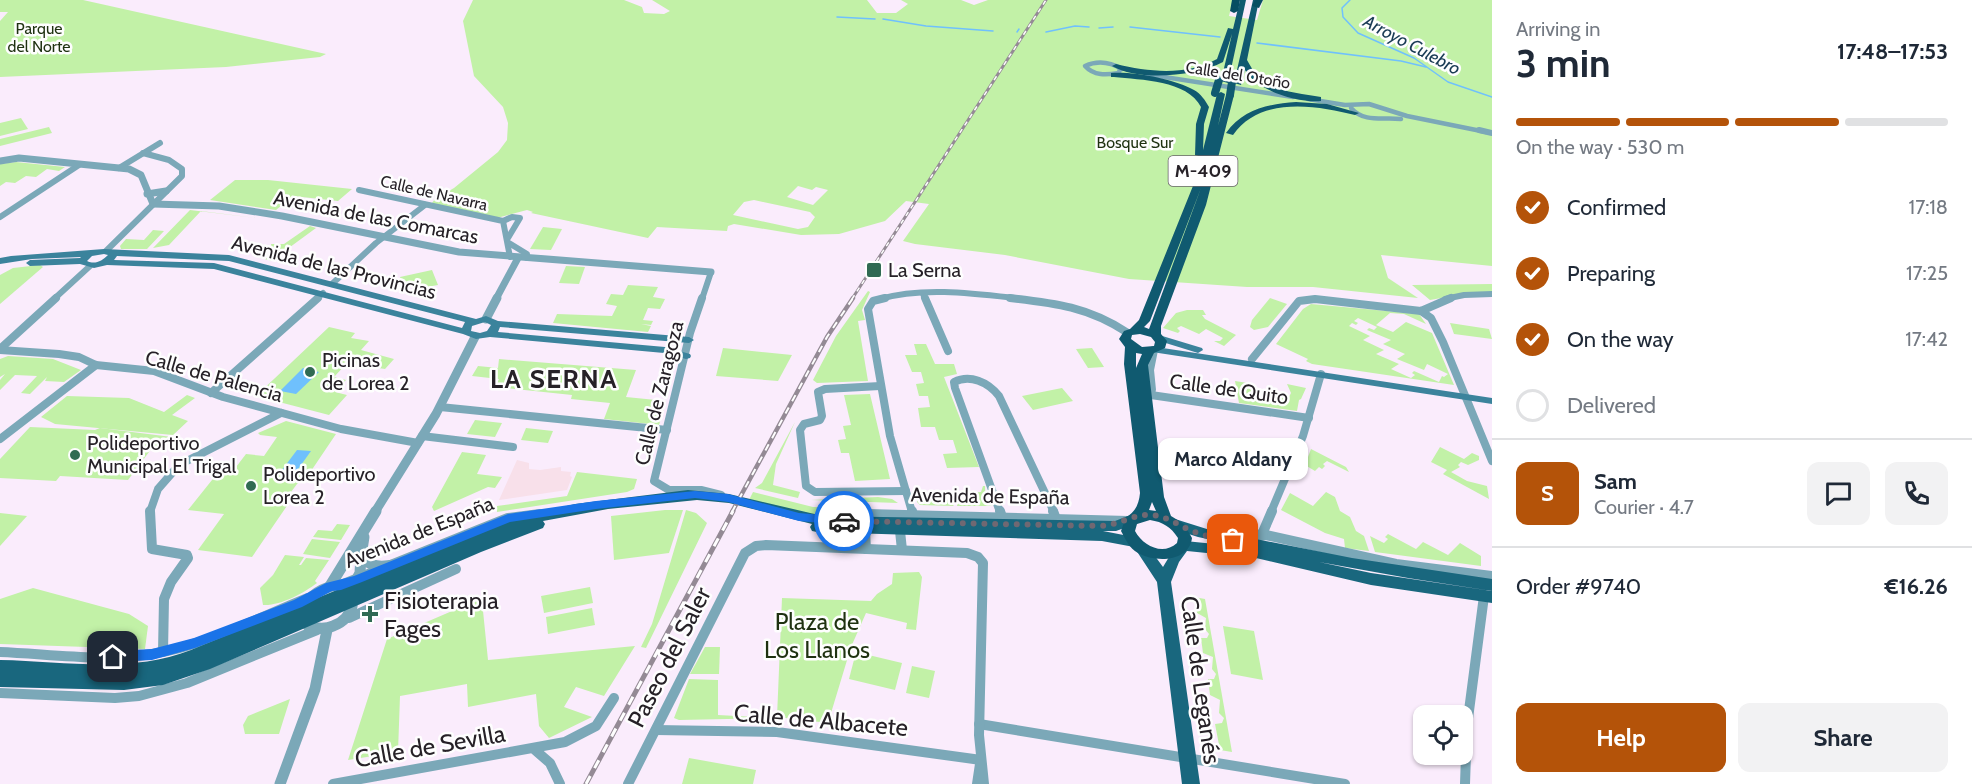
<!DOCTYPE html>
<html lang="en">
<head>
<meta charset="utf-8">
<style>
  body { margin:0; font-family:Cabin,sans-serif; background:#f2f2f3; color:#1f2937; height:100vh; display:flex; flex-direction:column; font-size:22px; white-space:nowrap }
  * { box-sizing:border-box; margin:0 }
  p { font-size:20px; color:#747a83 }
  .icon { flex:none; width:33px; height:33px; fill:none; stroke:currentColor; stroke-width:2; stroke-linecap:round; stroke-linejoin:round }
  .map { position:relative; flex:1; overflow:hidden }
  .drawer { display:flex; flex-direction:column; background:#fff; width:480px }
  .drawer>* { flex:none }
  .buttons { position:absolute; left:1413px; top:705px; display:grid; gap:12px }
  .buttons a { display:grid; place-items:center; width:60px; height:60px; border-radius:12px; background:#fff; box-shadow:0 2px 4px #0004; font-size:30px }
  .pin { position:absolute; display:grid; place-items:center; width:51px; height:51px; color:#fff; margin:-26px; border-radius:12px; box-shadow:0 3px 9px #0006 }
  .courier { position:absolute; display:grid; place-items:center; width:60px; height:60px; margin:-30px; border:4px solid #1a73e8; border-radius:50%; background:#fff; color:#222; box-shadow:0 2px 8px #0007 }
  .bubble { position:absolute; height:42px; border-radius:12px; background:#fff; box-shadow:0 2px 4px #0004; font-size:20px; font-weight:700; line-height:42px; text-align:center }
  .head em { font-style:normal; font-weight:700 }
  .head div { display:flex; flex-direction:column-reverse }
  .head { display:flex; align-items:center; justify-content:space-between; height:102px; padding:0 24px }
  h1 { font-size:39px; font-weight:700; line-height:45px }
  .bar { display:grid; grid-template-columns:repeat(4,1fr); gap:9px 6px; align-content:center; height:72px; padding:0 24px }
  .bar i { height:8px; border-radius:4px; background:#e0e1e3 }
  .bar .active { background:#b45309 }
  .bar p { grid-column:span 4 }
  .line { display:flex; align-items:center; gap:15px; padding:0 24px; border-top:2px solid #e0e1e3 }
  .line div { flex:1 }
  .round { display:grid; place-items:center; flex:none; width:63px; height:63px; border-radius:12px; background:#f2f2f3 }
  ol { padding:0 24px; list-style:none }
  li { display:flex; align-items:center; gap:18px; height:66px }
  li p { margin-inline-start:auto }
  li .icon { padding:6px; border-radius:50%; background:#b45309; color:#fff; stroke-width:4 }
  li:last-child { color:#747a83 }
  li i { width:33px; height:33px; border:3px solid #e0e1e3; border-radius:50% }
  .button { display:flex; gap:12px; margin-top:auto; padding:12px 24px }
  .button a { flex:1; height:69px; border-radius:12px; background:#b45309; color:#fff; font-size:24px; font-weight:700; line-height:69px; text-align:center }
  .button a+a { background:#f2f2f3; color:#1f2937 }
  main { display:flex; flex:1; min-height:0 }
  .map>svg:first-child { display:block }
  .medical { fill:#f8e0ea }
  .green { fill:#c2f1a7; fill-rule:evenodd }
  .water { fill:#6fc0fd }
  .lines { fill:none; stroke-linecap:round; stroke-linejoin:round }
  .stream { stroke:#6fc0fd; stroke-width:1.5 }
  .minor-far3 { stroke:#7ba8b8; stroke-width:4.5 }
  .minor-far2 { stroke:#7ba8b8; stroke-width:6 }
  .minor-far1 { stroke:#7ba8b8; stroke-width:8 }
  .minor { stroke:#7ba8b8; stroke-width:10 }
  .tertiary-far2 { stroke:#7ba8b8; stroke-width:7 }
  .tertiary-far1 { stroke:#7ba8b8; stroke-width:9 }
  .tertiary { stroke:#7ba8b8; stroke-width:11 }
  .secondary { fill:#3b839c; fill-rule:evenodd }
  .primary { fill:#19677e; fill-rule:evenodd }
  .trunk { fill:#105a70; fill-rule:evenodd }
  .motorway { fill:#064e62; fill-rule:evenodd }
  .rail-far2-casing { stroke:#948a95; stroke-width:3 }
  .rail-far1-casing { stroke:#948a95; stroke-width:4.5 }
  .rail-casing { stroke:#948a95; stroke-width:5 }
  .rail-far2 { stroke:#fefefe; stroke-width:1.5; stroke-dasharray:4.5; stroke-linecap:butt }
  .rail-far1 { stroke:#fefefe; stroke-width:2; stroke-dasharray:7; stroke-linecap:butt }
  .rail { stroke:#fefefe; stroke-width:3; stroke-dasharray:9; stroke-linecap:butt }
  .trunk-bridge { stroke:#105a70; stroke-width:8 }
  .route { fill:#1a73e8 }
  .done { stroke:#706872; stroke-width:6; stroke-dasharray:0 10.8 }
  .poi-dot { fill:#306a53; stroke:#fefefe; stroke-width:2 }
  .labels { text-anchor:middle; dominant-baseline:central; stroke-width:5; stroke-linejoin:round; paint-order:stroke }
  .far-park-label { font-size:16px; fill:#1f3211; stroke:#fefefe }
  .far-street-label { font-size:16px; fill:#262127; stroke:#fefefe }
  .far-water-label { font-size:18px; font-style:italic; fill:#193b54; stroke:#fefefe }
  .shield { fill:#fefefe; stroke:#676368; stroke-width:1.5 }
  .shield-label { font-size:18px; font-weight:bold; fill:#262127 }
  .street-label { font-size:20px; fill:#262127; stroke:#fefefe }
  .poi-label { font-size:20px; fill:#262127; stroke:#fefefe; text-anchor:start }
  .near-poi-label { font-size:24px; fill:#262127; stroke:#fefefe; text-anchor:start }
  .near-park-label { font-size:24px; fill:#1f3211; stroke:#fefefe }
  .near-street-label { font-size:24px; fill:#262127; stroke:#fefefe }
  .district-label { font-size:26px; font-weight:bold; letter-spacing:1.5px; fill:#262127; stroke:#fefefe }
</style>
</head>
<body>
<main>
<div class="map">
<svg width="1492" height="784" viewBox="0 0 1492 784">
  <rect width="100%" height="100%" fill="#faecfc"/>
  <path class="medical" d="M517,460L529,463V469L540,470L561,467V471L571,472L570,476L572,477L567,490L499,500Z"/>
  <g class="green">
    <path d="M0,0H83L326,54L320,57L226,67L0,77V21L8,12H0Z"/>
    <path d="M473,0H624L642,7L644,13L664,14L670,11L652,0H867L877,13H896L908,4L901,0H961L974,5L988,0H1233L1229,16L1257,20L1263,0H1492V266L1381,255L1388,278L1418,298L1313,287H1247L1129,279L1005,255L915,244L903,241L929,204L906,201L885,221L839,234L801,235L734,224L728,226L727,231L657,227L648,238L531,213L533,212L527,210L497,218L432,203L435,199L454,188L498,152L507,140L508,123L503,107L474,76L463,21ZM798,186L812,190L816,187L828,190L813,205L787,197ZM754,200L810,212L815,217L808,227L798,229L733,215L744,202Z"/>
    <path d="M21,118L28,129L0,136V123Z"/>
    <path d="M49,127L52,133L0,146V139Z"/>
    <path d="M16,162L65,167L59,171L47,169L36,177L26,176L15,183L6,182L0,186V164Z"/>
    <path d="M235,180H268L352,189L338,201L293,196L276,210L210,200Z"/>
    <path d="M190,210L272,220L201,211L169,245L153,248Z"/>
    <path d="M310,226L316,228L271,261L265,259L273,254L271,244H284Z"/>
    <path d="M543,227L562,229L551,250L530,249Z"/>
    <path d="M153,230L164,231L147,249H121L120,246L126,239L144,240Z"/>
    <path d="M40,265L43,267L0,304V275L13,268Z"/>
    <path d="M566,266L585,267L579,284L559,283Z"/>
    <path d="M432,270L438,285L421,288L418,281L403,285L400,277Z"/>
    <path d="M1492,284V293L1475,292L1430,300L1412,285Z"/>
    <path d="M628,285L658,287L653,297L665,299L660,309L648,308L643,320L653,321L651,325L641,324L651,326L648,332L553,323L557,314L612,316L617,306L606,304L611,294L623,295Z"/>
    <path d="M868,291L870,292L862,310L865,320L858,321L868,381L817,383L813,380L836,336Z"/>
    <path d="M1270,298L1287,304L1268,327L1254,330L1250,327L1252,320Z"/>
    <path d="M1311,304L1419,314L1426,324L1404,314L1390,313L1376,325L1393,332L1406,322L1432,333L1454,385L1312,364L1306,361L1308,359L1276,344L1303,309ZM1358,318L1377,327L1374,330L1369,328L1367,330L1391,340L1383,344L1405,354L1397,359L1424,370L1427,364L1448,374L1444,377L1442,376L1439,382L1414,371L1412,373L1415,375L1411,378L1391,369L1399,364L1376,354L1384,350L1363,340L1370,336L1349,326L1352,323L1356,325L1358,323L1354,321Z"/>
    <path d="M1187,310H1203L1206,315H1202L1205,319L1236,335L1224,346L1214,341H1220L1223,338L1206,329L1199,334L1181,326L1177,328L1180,331L1178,333L1163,328L1176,313Z"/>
    <path d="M1450,323L1489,329L1492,339L1454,334Z"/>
    <path d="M329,327L355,333L351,338L369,341L361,350L394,359L385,369L347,363L334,377L346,380L335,392L347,395L329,415L256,396Z"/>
    <path d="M914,344H926L935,364H954L957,374L944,377L979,467L947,468L943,454L957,453L953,440H939L935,427H921L918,408L930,407L928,396H919L916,384L924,383L921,372H912L905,355H917Z"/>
    <path d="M723,348L792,355L778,381L716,376Z"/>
    <path d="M1092,348L1104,367L1088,368L1076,349Z"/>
    <path d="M8,356L53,359L81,370L64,382L45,381L47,377L30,394L21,393L37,376L15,375L0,390V380L5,374L0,377V359Z"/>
    <path d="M499,359L636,370L626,397L666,401L659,425L604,419L610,403L571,399L572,395L495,387L499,379L472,376L478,366L498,368Z"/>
    <path d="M1235,381L1254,384L1256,392L1289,397L1291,393L1287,384L1306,388L1301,399L1299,400L1297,411L1239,403Z"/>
    <path d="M1062,388L1073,401L1033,410L1022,396Z"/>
    <path d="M870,394L890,479L855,481L849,453H841L838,440L846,439L843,426L851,425L844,395Z"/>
    <path d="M187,395L195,398L172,415L188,421L173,435L55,424L41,417L67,396L129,398L164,412Z"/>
    <path d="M475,420L502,423L495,437L467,434Z"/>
    <path d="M286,421L336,434L307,477L297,484L288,496L293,497L252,557L198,550L224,514L188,510L220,470L233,471L246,454L264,456L277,437L260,435L258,433Z"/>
    <path d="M795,422L776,464L773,485L800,492L798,498L755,488L762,483Z"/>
    <path d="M30,427L95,430L100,428L172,437L163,448L159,445L152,448L128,480L60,476L56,481L0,478V459Z"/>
    <path d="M526,428L553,431L548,443L521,440Z"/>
    <path d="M1440,447L1464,459L1472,453L1479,456V460L1468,465L1461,462L1458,465L1460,467L1451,472L1467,481L1487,486L1489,499L1443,474L1447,470L1431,462Z"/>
    <path d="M1311,449L1346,467L1349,472L1327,461L1323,464L1325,466L1322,469L1319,467L1315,471L1305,465Z"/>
    <path d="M462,452L486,455L477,474L502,477L495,488L488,487L434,511L432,507Z"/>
    <path d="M577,472L637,479L634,489L627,492L497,512V506L567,496Z"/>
    <path d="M983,486H985L986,505L995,506H957L958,501L964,498V493L981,492Z"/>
    <path d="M753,492L813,507H848L837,514V517H822L749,500Z"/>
    <path d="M1326,492L1335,497L1340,511L1350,517L1356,531L1364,536L1369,551L1345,548L1344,539L1325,533L1281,510L1290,493L1313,506Z"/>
    <path d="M940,493L954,506L920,505L917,502L921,494Z"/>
    <path d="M878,497L892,499L898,503L811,500Z"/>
    <path d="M665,510H683L669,553L614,560L611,516Z"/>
    <path d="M686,510L696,513L707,523L646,648L641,647L652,624Z"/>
    <path d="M0,513L27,516L0,546Z"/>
    <path d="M337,524L350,525L341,540L313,537L318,530L332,531Z"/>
    <path d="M1388,534L1416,549L1423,542L1448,555L1460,543L1481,556V566L1375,552L1370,536L1384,543L1388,539L1385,537Z"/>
    <path d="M312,539L340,542L330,558L303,554Z"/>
    <path d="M285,555L304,557L299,565H301L306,558L329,560L315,581L317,583C304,593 280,606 263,605L260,588L273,575Z"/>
    <path d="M919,572L922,577L916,630L906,629L907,623L866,613L851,647L828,723L777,717L782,598L871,601L877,594L892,584L893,573Z"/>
    <path d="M590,587L593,603L544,613L541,596Z"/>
    <path d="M33,588L129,614L148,626L145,649L0,644V599Z"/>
    <path d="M1194,597L1205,599L1232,752L1220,750L1215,724L1222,723L1224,718L1219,713L1220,700L1210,695L1208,679H1214L1216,674L1212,669L1213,657L1203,653L1201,638H1207L1209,634L1205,629L1206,618L1197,613Z"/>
    <path d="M482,601L488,660L635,646L604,696L576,687L564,707L592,717L549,738L539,726L536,694L468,707L467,684L400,696L398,752L348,760L387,639L473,602Z"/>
    <path d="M592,608L595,625L548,634L546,617Z"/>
    <path d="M1223,626L1254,631L1263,680L1231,674Z"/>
    <path d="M705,647H720L719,674H690Z"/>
    <path d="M856,652L902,663L895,690L849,679Z"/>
    <path d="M912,666L935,671L929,698L906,693Z"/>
    <path d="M689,679L718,680V715L773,718L679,720L674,718Z"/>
    <path d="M290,699L279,734H245L243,725L248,716Z"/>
    <path d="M689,758L756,770L753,784H682Z"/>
  </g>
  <g class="water">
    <path d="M303,368L319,372L296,394L280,391Z"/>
    <path d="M297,450L311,451L296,472L282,470Z"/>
  </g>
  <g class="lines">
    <g class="stream">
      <path d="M1350,0L1342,8L1343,17L1358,33L1414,58L1448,82L1492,97"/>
      <path d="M837,17L875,19"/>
      <path d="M883,19L926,26L993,31"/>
      <path d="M1130,27L1220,37"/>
      <path d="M1099,28L1113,27"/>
      <path d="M1017,32L1019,29"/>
      <path d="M1046,32L1075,26L1089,27"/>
      <path d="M1257,43L1401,61L1426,67"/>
    </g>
    <g class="minor-far3">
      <path d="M1120,68L1119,73C1106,75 1094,76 1085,66C1098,60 1110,62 1122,69"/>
      <path d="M1145,74L1293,97"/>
      <path d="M1308,99L1345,105L1369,104L1407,116L1486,132"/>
      <path d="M1351,108C1364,123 1383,117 1401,119"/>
    </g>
    <g class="minor-far2">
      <path d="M1479,130L1492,133"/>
      <path d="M119,168L160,143"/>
      <path d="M359,190L503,221L510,257"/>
      <path d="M0,217L79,165"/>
      <path d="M503,221L512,217L520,218L508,238"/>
      <path d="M509,243L527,254V258"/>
      <path d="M106,251L182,176V169L169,160L143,153"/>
      <path d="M332,284L376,243L425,205"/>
      <path d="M923,294L925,299"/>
      <path d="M54,299L90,266"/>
      <path d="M316,299L323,293"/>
      <path d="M702,299L711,272"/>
      <path d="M880,299C924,286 978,294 1023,299"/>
      <path d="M1445,299L1464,295L1492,294"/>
    </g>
    <g class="minor-far1">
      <path d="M702,298L690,333L654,481L669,490H701L721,495"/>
      <path d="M885,298L873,301L868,309L890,436L912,512"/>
      <path d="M925,298L948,351"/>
      <path d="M1010,298C1055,303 1089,307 1128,333"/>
      <path d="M1421,311L1431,318L1443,342L1492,461"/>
      <path d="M0,349L56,298"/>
      <path d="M0,350L59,354L79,357L96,365L154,371L223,397L341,429L418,443"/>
      <path d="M1252,359L1299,301L1315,299L1421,311L1451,298"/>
      <path d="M880,386L825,389L818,392L822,416L820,420L804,424L800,430L806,486L815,492L906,491"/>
      <path d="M211,393L318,298"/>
      <path d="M1146,393L1152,390L1150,370L1154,350"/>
      <path d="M1144,394L1309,418"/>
      <path d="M440,407L667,430"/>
      <path d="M422,436L513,447"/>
      <path d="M0,439L96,365"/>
      <path d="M150,512L158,489L179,465L281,413"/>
      <path d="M1000,512L955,388L954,382C970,374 988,382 999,396L1054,512"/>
      <path d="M1271,512L1303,436L1321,374"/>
    </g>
    <g class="minor">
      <path d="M150,511L152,549L187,555L188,558L171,582L164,599L163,652"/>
      <path d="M912,511L913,515"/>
      <path d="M1000,511L1002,517"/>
      <path d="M1053,511L1056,519"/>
      <path d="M900,531L902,550"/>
      <path d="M1259,536L1266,535L1396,564L1492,576"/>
      <path d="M1258,537L1263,532L1272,511"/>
      <path d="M866,549L865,530L857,526L855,521L858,516L867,514L1128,521"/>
      <path d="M341,585L508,518L540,514"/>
      <path d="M349,618L456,569"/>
      <path d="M0,652C50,654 103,662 152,654C206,645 258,618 308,598"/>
      <path d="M0,693L115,698L139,696L187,683L317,630"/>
      <path d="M979,724L1345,784"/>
      <path d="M656,730L777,732L981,760"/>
      <path d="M535,750L550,763L560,784"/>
      <path d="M333,784L565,742L596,726L614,698"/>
      <path d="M628,784L745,553L756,546L766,545L967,553L978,557L983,563L979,735L984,784"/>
      <path d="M977,784L980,764"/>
      <path d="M1465,784L1467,726L1484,596"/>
    </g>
    <g class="tertiary-far2">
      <path d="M0,161L19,158L129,169L141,175L153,204L219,206L282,216L459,252L711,272"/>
      <path d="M147,194L166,191"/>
      <path d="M496,299L518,258"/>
    </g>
    <g class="tertiary-far1">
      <path d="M486,319L497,298"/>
      <path d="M375,512L436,414L475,337"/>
    </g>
    <g class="tertiary">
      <path d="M364,537L361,556C371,568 381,567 395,565"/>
      <path d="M336,585C362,592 354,619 333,626C325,630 318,628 309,627L301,616C305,598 319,589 336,585Z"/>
      <path d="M330,586L376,511"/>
      <path d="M351,590L360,573L361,556"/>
      <path d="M280,784L315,689L327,630"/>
    </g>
    <g class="secondary">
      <path d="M104,249L229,255L476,319L486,316L498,321L689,337L694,340L689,343L500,327L498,332L665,347L690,354L691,356L690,358L686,359L664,353L490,337L476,339L463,334L214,269L107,265L94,268L80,264L30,266L26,263L30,260L80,258L81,257L32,259L0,264V258L11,256ZM104,254L108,255C102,261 95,265 87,261L92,256ZM117,256L229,261L465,322L462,328L214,263L114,260ZM485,322L491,325L487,331L480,333L471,331L472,326Z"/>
      <path d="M1159,335L1202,348L1203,350L1198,353L1156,340L1154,338L1156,336Z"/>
      <path d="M1156,347L1492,398V404L1152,352L1151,350L1152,348Z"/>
    </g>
    <path class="primary" d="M688,490L729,494L823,516L1115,521L1136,513L1141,514L1143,518L1141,522L1116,531H1103L1139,538L1141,543L1146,544L1163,567L1175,547L1185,541L1245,547L1198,537L1170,528L1168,524L1170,520L1175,519L1210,530L1352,558L1492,579V591L1408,578L1319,562L1371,573L1492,591V603L1371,585L1256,558L1187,551L1179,562L1171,582L1200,784H1182L1157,582L1134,547L1102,541L817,532L812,531L810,527L812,524L729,503L697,500L608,509L543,521L545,524L543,528L481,552L210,669L163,685L124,690L0,687V660C64,661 130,674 191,650L505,521L575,504Z"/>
    <g class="trunk">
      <path d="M1240,0H1246L1228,83L1221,81L1232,34L1223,62C1196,76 1139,82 1112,66L1116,64C1149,72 1186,76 1217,59L1228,28L1233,29Z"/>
      <path d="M1253,0H1259L1247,60C1250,65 1253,71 1257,76C1274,92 1300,93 1321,97V101C1298,103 1257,91 1245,70L1241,85L1234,83Z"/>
      <path d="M1111,73C1133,71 1175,79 1194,90C1201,94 1205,100 1209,107L1204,124L1203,150L1217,94L1221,92L1225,94L1218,126L1226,95L1230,93L1234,95L1206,205L1161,326V334L1167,341L1165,348L1154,353L1148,365L1164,497L1171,516L1184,524L1192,538C1189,562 1156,563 1138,553C1129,548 1126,540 1121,531L1126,517C1136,512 1139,503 1140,493L1124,364L1125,347L1119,339L1124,331L1130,329L1139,320L1199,171L1202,157L1195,155L1196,124L1201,107C1187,80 1141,80 1114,77H1111ZM1201,188L1149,329L1144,327L1150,321ZM1140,334L1151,337L1155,342L1154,346L1142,347L1131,339L1132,335ZM1136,353L1142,354L1136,368ZM1152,502L1156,511L1149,510ZM1150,520C1163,522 1171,527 1178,538L1177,543C1163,556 1143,546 1135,531L1137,524Z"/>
      <path d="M1296,102L1327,104L1359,113L1355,115C1316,105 1260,96 1233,135L1226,133C1243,109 1268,104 1296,102Z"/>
    </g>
    <g class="motorway">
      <path d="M1232,0H1240L1238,11L1234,13L1230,11Z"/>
      <path d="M1255,0H1263L1259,8L1252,6Z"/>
    </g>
    <g class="rail-far2-casing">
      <path id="rail-far2" d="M852,299L1046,0"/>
    </g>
    <g class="rail-far1-casing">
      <path id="rail-far1" d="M732,512L827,337L853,298"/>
    </g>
    <g class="rail-casing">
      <path id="rail" d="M586,784L733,511"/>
    </g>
    <use href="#rail-far2" class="rail-far2"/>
    <use href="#rail-far1" class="rail-far1"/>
    <use href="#rail" class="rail"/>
    <g class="trunk-bridge">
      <path d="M1215,93L1219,80"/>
      <path d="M1230,95L1232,82"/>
    </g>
  </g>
  <path class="route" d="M695,491L728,494L799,513L844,517L849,521L844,525L799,521L728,502L695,498L596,509L510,522L362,582L341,590L332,591L302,607L195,648L152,660L113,662L107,657L113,651L152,649L194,638L294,600L326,583L354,576L508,514L596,501Z"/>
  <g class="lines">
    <path class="done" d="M844,521L1100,526C1119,525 1134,514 1150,515C1166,515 1180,527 1195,532C1207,537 1220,538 1233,540"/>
  </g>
  <g class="poi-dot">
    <rect x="866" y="262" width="16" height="16" rx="3"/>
    <circle cx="310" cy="372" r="6"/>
    <circle cx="75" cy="455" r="6"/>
    <circle cx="251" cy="486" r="6"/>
    <path d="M367 605h6v6h6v6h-6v6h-6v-6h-6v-6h6z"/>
  </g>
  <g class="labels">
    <g class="far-park-label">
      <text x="39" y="28">Parque<tspan x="39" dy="18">del Norte</tspan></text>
      <text x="1135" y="142">Bosque Sur</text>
    </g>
    <g class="far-street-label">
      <text transform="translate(1238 75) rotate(9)">Calle del Otoño</text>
      <text transform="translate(434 193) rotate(13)">Calle de Navarra</text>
    </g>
    <g class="far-water-label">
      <text transform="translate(1412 45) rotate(28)">Arroyo Culebro</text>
    </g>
    <rect class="shield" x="1168.5" y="156" width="69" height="30" rx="4.5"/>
    <g class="shield-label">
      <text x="1203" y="171">M-409</text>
    </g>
    <g class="street-label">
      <text transform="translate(376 217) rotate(11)">Avenida de las Comarcas</text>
      <text transform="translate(334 267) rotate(14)">Avenida de las Provincias</text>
      <text transform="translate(214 376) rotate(16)">Calle de Palencia</text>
      <text transform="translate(1229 389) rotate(8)">Calle de Quito</text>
      <text transform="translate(659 393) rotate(-76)">Calle de Zaragoza</text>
      <text transform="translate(990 496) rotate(1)">Avenida de España</text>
      <text transform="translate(419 532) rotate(-22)">Avenida de España</text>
    </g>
    <g class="poi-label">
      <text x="888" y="270">La Serna</text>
      <text x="322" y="360">Picinas<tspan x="322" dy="23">de Lorea 2</tspan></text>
      <text x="87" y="443">Polideportivo<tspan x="87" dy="23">Municipal El Trigal</tspan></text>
      <text x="263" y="474">Polideportivo<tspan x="263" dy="23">Lorea 2</tspan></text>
    </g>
    <g class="near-poi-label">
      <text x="384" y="600">Fisioterapia<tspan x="384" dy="28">Fages</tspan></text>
    </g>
    <g class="near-park-label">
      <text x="817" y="621">Plaza de<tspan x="817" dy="28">Los Llanos</tspan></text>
    </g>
    <g class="near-street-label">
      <text transform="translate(669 657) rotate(-63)">Paseo del Saler</text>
      <text transform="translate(1201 680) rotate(82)">Calle de Leganés</text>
      <text transform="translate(821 720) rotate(5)">Calle de Albacete</text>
      <text transform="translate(430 746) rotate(-10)">Calle de Sevilla</text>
    </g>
    <g class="district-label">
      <text x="554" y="379">LA SERNA</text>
    </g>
  </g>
</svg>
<div class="buttons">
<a><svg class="icon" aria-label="locate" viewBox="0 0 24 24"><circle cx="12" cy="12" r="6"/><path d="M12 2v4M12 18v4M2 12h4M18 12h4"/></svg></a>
</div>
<div class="pin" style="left:1233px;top:540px;background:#ea580c"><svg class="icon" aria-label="bag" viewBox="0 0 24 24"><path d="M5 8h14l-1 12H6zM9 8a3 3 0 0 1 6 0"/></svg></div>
<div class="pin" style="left:113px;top:657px;background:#1f2937"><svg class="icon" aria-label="home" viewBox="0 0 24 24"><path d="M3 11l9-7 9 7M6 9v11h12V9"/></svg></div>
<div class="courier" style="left:844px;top:521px"><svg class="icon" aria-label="car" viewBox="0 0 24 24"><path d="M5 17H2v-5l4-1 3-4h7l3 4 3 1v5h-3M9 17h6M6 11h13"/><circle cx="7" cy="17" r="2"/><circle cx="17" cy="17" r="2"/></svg></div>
<div class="bubble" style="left:1158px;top:438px;width:150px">Marco Aldany</div>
</div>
<section class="drawer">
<div class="head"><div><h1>3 min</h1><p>Arriving in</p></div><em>17:48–17:53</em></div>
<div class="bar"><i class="active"></i><i class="active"></i><i class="active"></i><i></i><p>On the way · 530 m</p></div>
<ol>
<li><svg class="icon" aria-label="check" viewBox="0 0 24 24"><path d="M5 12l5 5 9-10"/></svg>Confirmed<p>17:18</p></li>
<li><svg class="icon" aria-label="check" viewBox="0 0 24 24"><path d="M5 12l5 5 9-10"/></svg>Preparing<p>17:25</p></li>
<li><svg class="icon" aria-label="check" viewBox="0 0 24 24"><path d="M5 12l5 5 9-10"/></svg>On the way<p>17:42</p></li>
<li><i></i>Delivered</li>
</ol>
<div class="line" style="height:108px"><b class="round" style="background:#b45309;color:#fff">S</b><div><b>Sam</b><p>Courier · 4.7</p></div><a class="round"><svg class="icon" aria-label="chat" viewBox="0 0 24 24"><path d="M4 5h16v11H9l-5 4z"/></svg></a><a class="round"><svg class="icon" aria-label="phone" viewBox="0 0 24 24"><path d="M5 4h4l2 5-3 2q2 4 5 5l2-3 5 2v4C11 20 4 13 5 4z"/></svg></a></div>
<div class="line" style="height:78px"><div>Order #9740</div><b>€16.26</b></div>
<div class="button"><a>Help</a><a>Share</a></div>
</section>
</main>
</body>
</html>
